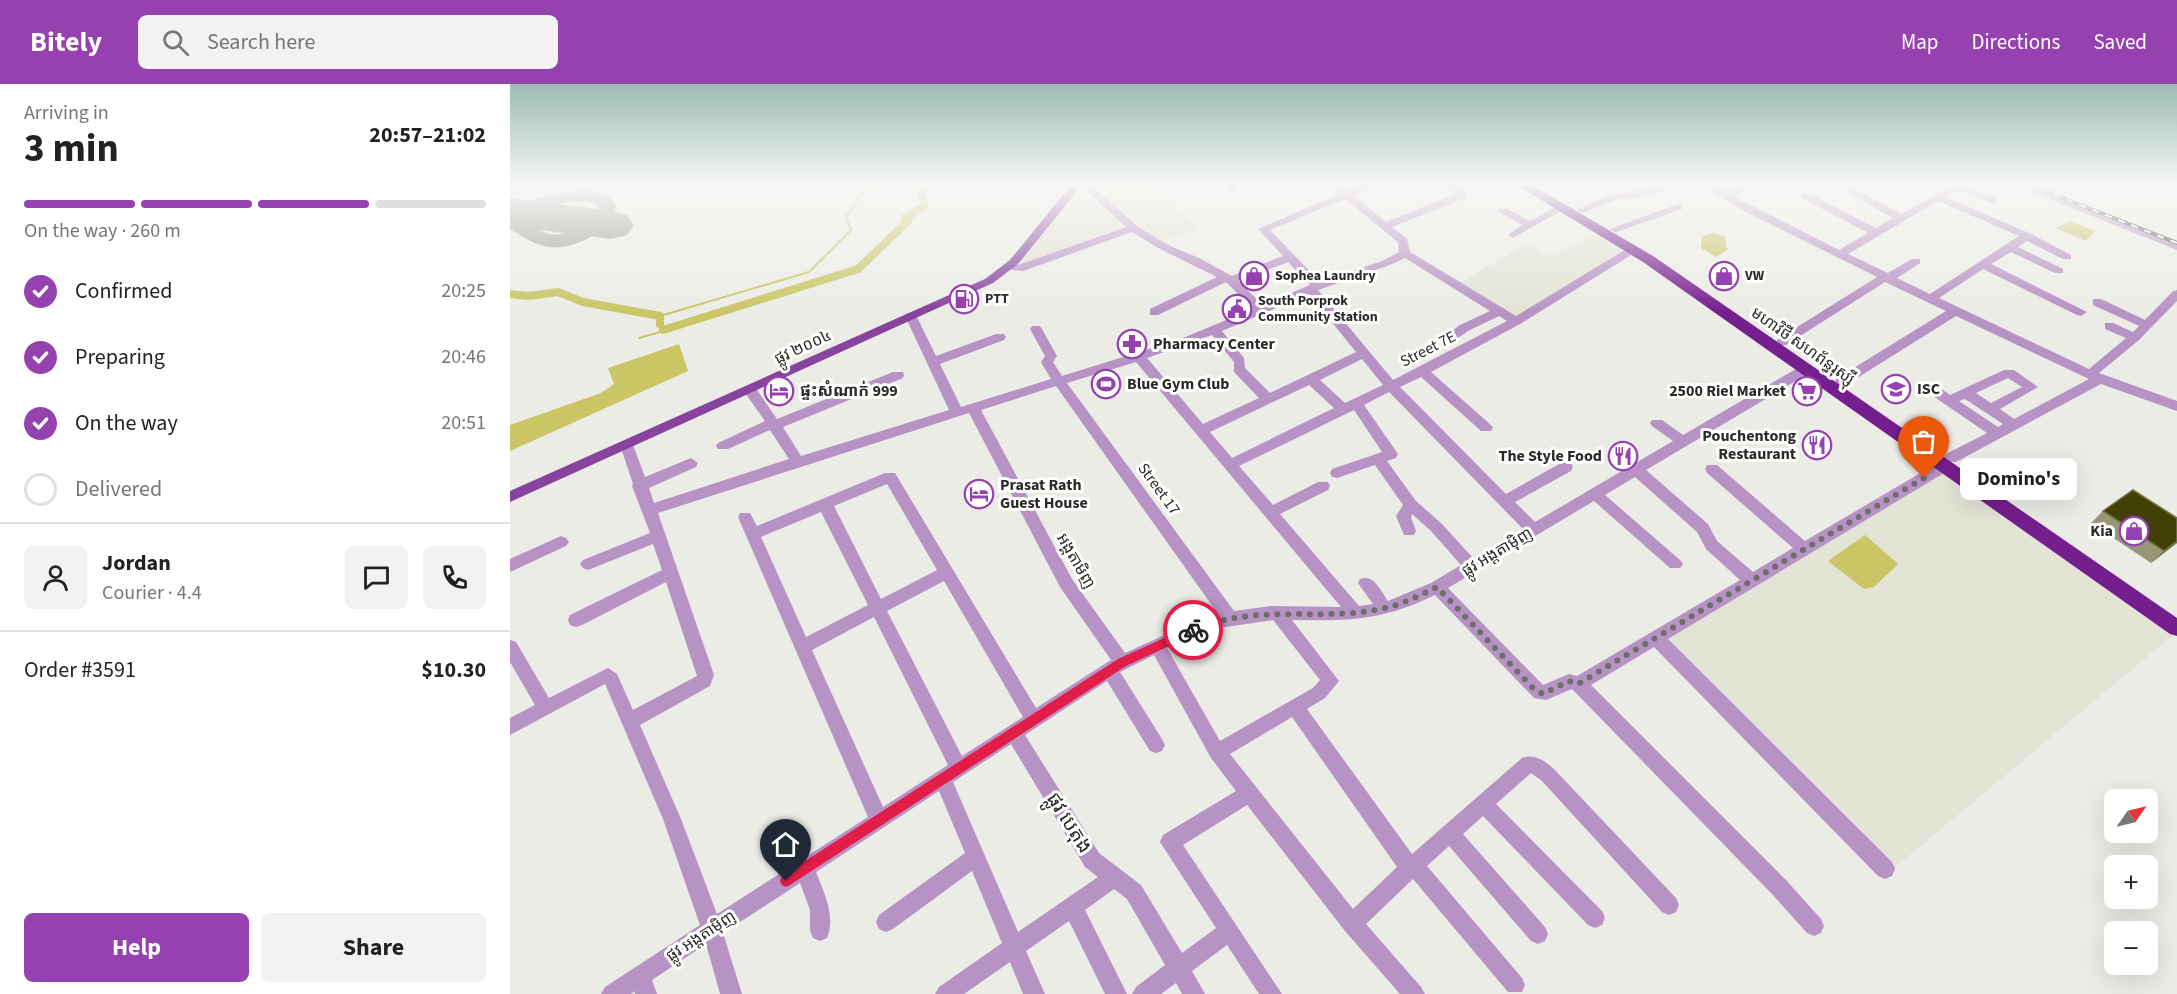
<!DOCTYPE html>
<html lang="en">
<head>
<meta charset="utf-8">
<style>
  body { margin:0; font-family:"Source Sans 3","Noto Sans Khmer",sans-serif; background:#f2f2f2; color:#222; height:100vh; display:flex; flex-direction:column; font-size:22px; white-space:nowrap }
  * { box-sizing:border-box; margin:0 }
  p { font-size:20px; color:#767676 }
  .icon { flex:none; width:33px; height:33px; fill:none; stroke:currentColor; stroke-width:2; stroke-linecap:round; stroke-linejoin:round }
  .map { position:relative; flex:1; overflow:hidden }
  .details { display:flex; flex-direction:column; background:#fff; width:510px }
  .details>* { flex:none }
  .needle { width:39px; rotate:56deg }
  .buttons { position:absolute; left:1594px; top:705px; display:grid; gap:12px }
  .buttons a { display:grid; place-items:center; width:54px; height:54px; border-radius:9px; background:#fff; box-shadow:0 6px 24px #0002; font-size:30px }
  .pin { position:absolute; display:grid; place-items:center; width:51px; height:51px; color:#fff; margin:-62px -26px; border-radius:50% 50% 50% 0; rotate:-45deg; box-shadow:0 0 6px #0007 }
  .pin .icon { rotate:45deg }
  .courier { position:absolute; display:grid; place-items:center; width:60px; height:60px; margin:-30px; border:4px solid #e11d48; border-radius:50%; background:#fff; color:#222; box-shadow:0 2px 8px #0007 }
  .bubble { position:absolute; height:42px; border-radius:9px; background:#fff; box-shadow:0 6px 24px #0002; font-size:20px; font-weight:700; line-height:42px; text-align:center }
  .headline em { font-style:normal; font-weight:700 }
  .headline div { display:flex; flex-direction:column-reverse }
  .headline { display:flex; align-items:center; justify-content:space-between; height:102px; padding:0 24px }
  h1 { font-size:39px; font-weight:700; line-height:45px }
  .bar { display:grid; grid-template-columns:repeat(4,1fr); gap:9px 6px; align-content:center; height:72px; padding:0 24px }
  .bar i { height:8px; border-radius:4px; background:#e0e0e0 }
  .bar .on { background:#9542b0 }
  .bar p { grid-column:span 4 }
  .line { display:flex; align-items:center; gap:15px; padding:0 24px; border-top:2px solid #e0e0e0 }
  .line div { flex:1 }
  .round { display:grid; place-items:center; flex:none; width:63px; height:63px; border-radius:9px; background:#f2f2f2 }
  ol { padding:0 24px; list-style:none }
  li { display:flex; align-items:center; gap:18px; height:66px }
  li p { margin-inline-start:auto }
  li .icon { padding:6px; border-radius:50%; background:#9542b0; color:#fff; stroke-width:4 }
  li:last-child { color:#767676 }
  li i { width:33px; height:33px; border:3px solid #e0e0e0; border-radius:50% }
  .cta { display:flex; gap:12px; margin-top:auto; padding:12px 24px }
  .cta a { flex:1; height:69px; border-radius:9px; background:#9542b0; color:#fff; font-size:24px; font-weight:700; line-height:69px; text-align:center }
  .cta a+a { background:#f2f2f2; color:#222 }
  header { display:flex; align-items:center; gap:36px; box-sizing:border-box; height:84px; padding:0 30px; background:#9542b0; color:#fff }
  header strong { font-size:28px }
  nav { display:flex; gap:33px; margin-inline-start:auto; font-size:21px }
  .search { width:420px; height:54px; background:#f2f2f2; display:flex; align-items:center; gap:15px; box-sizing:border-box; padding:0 21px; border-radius:9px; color:#767676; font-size:22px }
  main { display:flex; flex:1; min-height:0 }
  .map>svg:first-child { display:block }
  .built { fill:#e3e3d6 }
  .water { fill:#cac565 }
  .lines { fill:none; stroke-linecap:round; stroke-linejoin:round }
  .stream { stroke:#cac565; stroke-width:2 }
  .canal { stroke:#cac565; stroke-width:8 }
  .taxiway { fill:#9e9e9a; fill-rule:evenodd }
  .runway { fill:#9e9e9a; fill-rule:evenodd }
  .minor { fill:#b792c4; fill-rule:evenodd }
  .major { fill:#87439d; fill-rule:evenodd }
  .highway { fill:#751e8e; fill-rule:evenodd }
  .rail-casing { stroke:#50504e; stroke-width:4 }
  .rail { stroke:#fffffe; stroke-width:2; stroke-dasharray:7; stroke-linecap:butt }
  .wall { fill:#979677 }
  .shaded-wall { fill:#75734a }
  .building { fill:#423f07; stroke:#75734a; stroke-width:1.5 }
  .route { fill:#e11d48 }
  .done { stroke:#6e6e6b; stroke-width:6; stroke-dasharray:0 10.8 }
  .labels { text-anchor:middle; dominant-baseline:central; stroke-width:6; stroke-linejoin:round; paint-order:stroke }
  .far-poi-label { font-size:14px; font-weight:bold; fill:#2a2a28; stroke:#fffffe; text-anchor:start }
  .poi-label { font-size:16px; font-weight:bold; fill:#2a2a28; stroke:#fffffe; text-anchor:start }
  .street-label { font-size:16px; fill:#2a2a28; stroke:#fffffe }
  .near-street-label { font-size:20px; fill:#2a2a28; stroke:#fffffe }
</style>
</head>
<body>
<header>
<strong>Bitely</strong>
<div class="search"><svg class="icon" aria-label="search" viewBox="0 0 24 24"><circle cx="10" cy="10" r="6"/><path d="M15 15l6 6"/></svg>Search here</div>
<nav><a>Map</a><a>Directions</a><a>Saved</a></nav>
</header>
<main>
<section class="details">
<div class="headline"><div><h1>3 min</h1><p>Arriving in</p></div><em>20:57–21:02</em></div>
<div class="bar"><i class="on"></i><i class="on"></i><i class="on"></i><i></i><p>On the way · 260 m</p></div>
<ol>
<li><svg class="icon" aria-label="check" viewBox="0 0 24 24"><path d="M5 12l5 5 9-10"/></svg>Confirmed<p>20:25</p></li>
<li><svg class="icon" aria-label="check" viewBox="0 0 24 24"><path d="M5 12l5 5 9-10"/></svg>Preparing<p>20:46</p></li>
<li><svg class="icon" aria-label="check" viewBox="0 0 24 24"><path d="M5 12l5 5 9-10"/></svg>On the way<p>20:51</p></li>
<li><i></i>Delivered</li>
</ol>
<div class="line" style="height:108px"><a class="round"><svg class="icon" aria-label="person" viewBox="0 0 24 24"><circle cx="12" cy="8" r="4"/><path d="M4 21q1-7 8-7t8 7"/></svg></a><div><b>Jordan</b><p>Courier · 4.4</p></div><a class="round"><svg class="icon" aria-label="chat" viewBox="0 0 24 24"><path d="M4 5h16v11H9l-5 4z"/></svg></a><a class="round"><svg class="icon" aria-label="phone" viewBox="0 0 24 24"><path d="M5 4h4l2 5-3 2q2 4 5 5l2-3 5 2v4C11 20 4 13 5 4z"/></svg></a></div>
<div class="line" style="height:78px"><div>Order #3591</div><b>$10.30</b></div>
<div class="cta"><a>Help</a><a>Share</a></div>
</section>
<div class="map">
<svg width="1667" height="910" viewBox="0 0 1667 910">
  <rect width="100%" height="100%" fill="#ecece7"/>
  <g class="built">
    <path d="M582,100H660L650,104L688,146L653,157L628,140Z"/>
    <path d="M571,107L613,142L511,181L509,178Z"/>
    <path d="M1086,150L1115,169L1009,232H1000L948,200L1016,160L1041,173Z"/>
    <path d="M1432,387L1666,549L1383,785L1154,557Z"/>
  </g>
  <g class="water">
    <path d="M1560,137L1585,147L1576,157L1545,144Z"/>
    <path d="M1204,149L1215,153L1216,163L1219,165L1206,173L1191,164L1192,152Z"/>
    <path d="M169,260L178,287L0,367V341L91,309L104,300L98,284Z"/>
    <path d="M1355,451L1388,480L1364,503L1354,505L1318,477Z"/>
  </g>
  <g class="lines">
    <g class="stream">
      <path d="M150,232L299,188L341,146L336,133L359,100"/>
      <path d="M129,254L153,247"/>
    </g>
    <g class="canal">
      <path d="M0,210L18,212L48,208L73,218L150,232V240"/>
      <path d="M153,246L348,185L398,137L395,134L414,122L410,100"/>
    </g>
    <path class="taxiway" d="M77,106L95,110L106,120C104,147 64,166 39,163C24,161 12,152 0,145V132C28,138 33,161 65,145C74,141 82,136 87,128L88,122C68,108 23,128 0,131V121L51,109Z"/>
    <path class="runway" d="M0,114L101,127L117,131L124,141L117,151L101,155L0,142Z"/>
    <g class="minor">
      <path d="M569,100H580L627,142L658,161L689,174L722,192L773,172L748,145L829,110L818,100H829L838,107L855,100H869L844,112L876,138L945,110L933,100H945L957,109V113L882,143L897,155L900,168L1006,232L1118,164H1126V168L1010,240L921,288L981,341L983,344L981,347H971L911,293L890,303L996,410L1051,379H1061L1063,383L1061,387L1005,418L1025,438L1163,357L1142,342L1140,339L1142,336H1152L1173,351L1291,282H1301L1302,285L1301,288L1136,386L1198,440L1207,457L1243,488L1283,464L1197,389L1195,385L1197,381H1207L1295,457L1429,378H1436L1434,374L1436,370L1477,349L1423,312L1421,309L1423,306H1433L1440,311L1494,286H1504L1528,303L1490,325L1504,335L1579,295L1446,232L1336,301H1326L1325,298L1326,295L1436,227L1375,198L1276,261H1268L1266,258L1268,255L1367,193L1232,126L1189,100H1202L1216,108L1235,100H1249L1223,112L1329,166L1358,149L1292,114V110H1300L1366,144L1383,134L1323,100H1336L1391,130L1447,100L1486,114V118L1482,119L1448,107L1436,113L1521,150L1561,171V175H1553L1517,157L1508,163L1553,185V189H1545L1501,168L1481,180L1577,228L1571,232L1567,231L1473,185L1429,214L1579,285L1616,254L1595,245V239H1603L1623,248L1629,242L1583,221V215H1591L1635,236L1663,207L1667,206V217L1629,256L1589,289L1667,317V327L1591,300L1446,378H1439L1441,382L1439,386L1158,555L1382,778L1385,785L1382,792L1375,795L1368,792L1144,563L1081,601L1275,795L1311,835L1314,842L1311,849L1304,852L1297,849L1261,809L1062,605L1036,616L1024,614L925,511C872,537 839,537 782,536L829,597L815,614L797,625L902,770L1012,674C1024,669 1035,677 1044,685L1166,814L1169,821L1166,828L1159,831L1152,828L1032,697L1021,689L986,720L1092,827L1095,834L1092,841L1085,844L1078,841L973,732L953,750L1035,843L1038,850L1035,857L1028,860L1021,857L939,762L917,782L1012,894L1015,901L1012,908H998L903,795L856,840L911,903L915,910H890L835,847L737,721L673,761L772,910H749L717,861L682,887L695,910H672L666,899L651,910H622L626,903L655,881L617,815L604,805L575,826L617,910H595L559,837L516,867L535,910H513L500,878L454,910H425L429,903L492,859L462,787L383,845L376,848L369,845L366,838L369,831L455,769L429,707L306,788C314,809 326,832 317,854L310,857L303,854L300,847V826L290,799L213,849L232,910H210L196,860L142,896L147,910H125V907L121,910H91L95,903L190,841L153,735L95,600L0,651V634L25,621L0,578V556L6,558L39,614L98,584L107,590L123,626L187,592L156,498L72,541L66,543L60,541L58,536L60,531L152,486L143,460L78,486L73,484L70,480L73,476L140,449L122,402L123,400L110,361L112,358H122L135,393L181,374L188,379L186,383L139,404L144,419L279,375L260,346L218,365H208L206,362L208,359L255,337L233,306L235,303H245L267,335L383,288H393L394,291L393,294L273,343L291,372L439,326L395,232L397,229H405L426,272L486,250H494L496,253L494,256L430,280L451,323L541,295L531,278L535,272L520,245L522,242H530L532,245L547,272L543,278L552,292L668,256L743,225L716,198L648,231H640V225L707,193L650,165L622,148L513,187L496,185V181H508L616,143ZM835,115L888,158L889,168L872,177L810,198L760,146ZM1428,117L1509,152L1420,210L1387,194L1410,179V175H1402L1378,189L1338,170ZM895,174L980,227L950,241L933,253L931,256L933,259H941L958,247L989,232L997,237L883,296L808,206L880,181ZM778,178L800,201L753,221L728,197ZM799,210L846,268L760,309L735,284L734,274L712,247ZM702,251L724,278V288L749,314L693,340L637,274ZM852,275L873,301L835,319L810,296ZM626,278L831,523L761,522L724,527L557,299ZM1498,294L1512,303L1481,319L1466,309ZM799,301L824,324L722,374L700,348ZM546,302L708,530L670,544L615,569L562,495L471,326ZM879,308L1013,445L963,474L931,439L906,417L877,377L886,374L888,370L854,321ZM1455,315L1493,340L1488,343L1449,317ZM844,326L872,368L822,385L820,389L822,393L827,394L865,381L893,421L886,432L894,451H904L906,447L901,433L902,430L921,447L951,481L921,499L878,517C871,507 864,490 850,495L848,499L863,520L849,522L770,430L818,406L820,402L818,398H808L763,421L729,382ZM459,329L550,503L601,576L526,624L385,389H375L247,442L240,429H230L228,433L358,733L207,830L171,735L130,641L200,602L204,591L148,429ZM1125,393L1187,448L1196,465L1230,496L1067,592L1059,590L1033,601L938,504L1084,417L1160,484H1170L1173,480L1170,476L1095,411ZM377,400L427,486L371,515L324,422ZM311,428L358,521L296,553L251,453ZM434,497L513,633L452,672L377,527ZM364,533L438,681L373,723L302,566ZM763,536L810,596L803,604L710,657L657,564L709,544ZM644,571L701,674L726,707L653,751L650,758L706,844L672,869L631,801L589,769L515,651L597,597L640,667L646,669L652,667L655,661L652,655L610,588ZM782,633L887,783L843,825L720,670ZM501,660L575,783L588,793L508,848L443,698Z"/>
      <path d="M718,100H732L727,103V109L723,110L718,107Z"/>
      <path d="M1160,100H1178L1136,112L1105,116L1072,129L1067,126L1099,111Z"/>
      <path d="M1502,100H1516L1667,159V166Z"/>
      <path d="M1661,100H1667V104Z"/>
      <path d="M1051,120L1055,121V125L1003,154L998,151L1012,141L988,127L989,125H997L1020,137Z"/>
      <path d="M1168,120L1172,121V125L1109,147L1105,148L1100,145Z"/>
      <path d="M51,452L56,454L59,458L56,462L0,488V475Z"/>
    </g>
    <path class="major" d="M562,100H573L508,180L483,199L0,418V407L475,195L500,176Z"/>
    <path class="highway" d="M1005,100H1020L1143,172L1667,534V552L1660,550L1133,178Z"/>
    <g class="rail-casing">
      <path id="rail" d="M1517,100L1667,159"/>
    </g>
    <use href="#rail" class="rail"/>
  </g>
  <path class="wall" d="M1593,427L1667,459L1641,479L1581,439Z"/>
  <path class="shaded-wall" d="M1667,457V459L1641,479L1654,467Z"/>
  <path class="building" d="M1623,406L1667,434V457L1654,467L1593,427Z"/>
  <linearGradient id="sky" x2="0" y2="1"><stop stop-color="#9cbbb4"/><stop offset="0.44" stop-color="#f6f6f4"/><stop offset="1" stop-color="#f6f6f4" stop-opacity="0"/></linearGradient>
  <rect width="1667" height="228" fill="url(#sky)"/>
  <path class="route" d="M683,541L687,543V549L616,582L280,801L276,803L272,801L270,797L272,792L608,575Z"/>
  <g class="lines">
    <path class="done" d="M683,546C749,518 811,539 875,524C894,520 910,511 927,503L1023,604L1033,610L1059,597L1068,600L1414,394"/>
  </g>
  <defs>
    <g id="shop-ring" transform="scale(1.5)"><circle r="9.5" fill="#fffffe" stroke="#9542b0" stroke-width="1.5"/><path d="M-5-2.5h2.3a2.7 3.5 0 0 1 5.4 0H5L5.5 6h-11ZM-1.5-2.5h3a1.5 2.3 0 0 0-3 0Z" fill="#9542b0"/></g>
    <g id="fuel-ring" transform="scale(1.5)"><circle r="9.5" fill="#fffffe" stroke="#9542b0" stroke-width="1.5"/><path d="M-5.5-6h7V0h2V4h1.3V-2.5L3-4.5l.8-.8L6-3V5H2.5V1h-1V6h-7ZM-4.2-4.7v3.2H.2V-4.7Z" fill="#9542b0"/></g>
    <g id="civic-ring" transform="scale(1.5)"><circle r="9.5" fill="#fffffe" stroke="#9542b0" stroke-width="1.5"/><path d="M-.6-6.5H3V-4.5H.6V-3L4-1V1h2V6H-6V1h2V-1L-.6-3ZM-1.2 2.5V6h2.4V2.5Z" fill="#9542b0"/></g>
    <g id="pharmacy-ring" transform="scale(1.5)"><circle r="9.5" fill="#fffffe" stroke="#9542b0" stroke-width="1.5"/><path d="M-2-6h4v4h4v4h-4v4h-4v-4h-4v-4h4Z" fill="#9542b0"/></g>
    <g id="stadium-ring" transform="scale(1.5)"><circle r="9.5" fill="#fffffe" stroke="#9542b0" stroke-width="1.5"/><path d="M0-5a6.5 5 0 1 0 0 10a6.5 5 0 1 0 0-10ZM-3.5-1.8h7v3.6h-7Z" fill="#9542b0"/></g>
    <g id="school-ring" transform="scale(1.5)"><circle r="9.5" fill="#fffffe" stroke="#9542b0" stroke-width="1.5"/><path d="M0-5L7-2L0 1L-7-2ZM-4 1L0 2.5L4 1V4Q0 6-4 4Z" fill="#9542b0"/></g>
    <g id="hotel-ring" transform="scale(1.5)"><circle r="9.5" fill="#fffffe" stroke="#9542b0" stroke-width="1.5"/><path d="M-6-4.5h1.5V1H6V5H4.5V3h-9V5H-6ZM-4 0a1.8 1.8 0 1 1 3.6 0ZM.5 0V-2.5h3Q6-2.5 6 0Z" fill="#9542b0"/></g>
    <g id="supermarket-ring" transform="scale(1.5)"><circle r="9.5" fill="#fffffe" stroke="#9542b0" stroke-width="1.5"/><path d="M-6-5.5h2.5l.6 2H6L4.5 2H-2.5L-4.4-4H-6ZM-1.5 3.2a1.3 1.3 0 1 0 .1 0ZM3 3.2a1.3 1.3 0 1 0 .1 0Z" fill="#9542b0"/></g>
    <g id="restaurant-ring" transform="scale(1.5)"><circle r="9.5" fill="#fffffe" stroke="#9542b0" stroke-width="1.5"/><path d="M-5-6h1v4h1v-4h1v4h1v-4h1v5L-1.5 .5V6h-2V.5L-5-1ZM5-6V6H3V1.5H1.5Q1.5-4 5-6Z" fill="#9542b0"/></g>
  </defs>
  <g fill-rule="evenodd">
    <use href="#shop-ring" x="744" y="192"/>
    <use href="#shop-ring" x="1214" y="192"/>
    <use href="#fuel-ring" x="454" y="215"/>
    <use href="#civic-ring" x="727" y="225"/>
    <use href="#pharmacy-ring" x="622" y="260"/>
    <use href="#stadium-ring" x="596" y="300"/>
    <use href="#school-ring" x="1386" y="305"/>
    <use href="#hotel-ring" x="269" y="307"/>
    <use href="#supermarket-ring" x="1297" y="307"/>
    <use href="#restaurant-ring" x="1307" y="361"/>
    <use href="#restaurant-ring" x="1113" y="372"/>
    <use href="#hotel-ring" x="469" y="410"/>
    <use href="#shop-ring" x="1624" y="447"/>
  </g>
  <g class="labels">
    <g class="far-poi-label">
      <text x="765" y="192">Sophea Laundry</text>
      <text x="1235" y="192">VW</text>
      <text x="475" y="215">PTT</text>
      <text x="748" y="217">South Porprok<tspan x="748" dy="16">Community Station</tspan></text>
    </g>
    <g class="poi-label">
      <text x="643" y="260">Pharmacy Center</text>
      <text x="617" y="300">Blue Gym Club</text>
      <text x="1407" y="305">ISC</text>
      <text x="290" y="307">ផ្ទះសំណាក់ 999</text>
      <text x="1276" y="307" text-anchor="end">2500 Riel Market</text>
      <text x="1286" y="352" text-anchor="end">Pouchentong<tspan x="1286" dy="18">Restaurant</tspan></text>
      <text x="1092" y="372" text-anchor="end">The Style Food</text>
      <text x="490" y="401">Prasat Rath<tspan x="490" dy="18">Guest House</tspan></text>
      <text x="1603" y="447" text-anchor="end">Kia</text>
    </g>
    <g class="street-label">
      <text transform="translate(1293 262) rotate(35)">មហាវិថី សហព័ន្ធរុស្ស៊ី</text>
      <text transform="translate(293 263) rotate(-25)">ផ្លូវ ២០០៤</text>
      <text transform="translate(918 265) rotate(-27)">Street 7E</text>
      <text transform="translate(649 405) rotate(54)">Street 17</text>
      <text transform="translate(987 468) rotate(-31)">ផ្លូវ អង្តតាម៉ិញ</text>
      <text transform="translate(566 477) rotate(60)">អង្គតាមិញ</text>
      <text transform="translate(191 852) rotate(-33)">ផ្លូវ អង្តតាម៉ិញ</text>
    </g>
    <g class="near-street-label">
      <text transform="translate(559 739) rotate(58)">ផ្លូវ បេតុង</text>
    </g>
  </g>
</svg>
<div class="buttons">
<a><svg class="needle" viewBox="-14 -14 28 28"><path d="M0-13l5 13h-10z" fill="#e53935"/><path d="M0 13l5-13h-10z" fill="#767676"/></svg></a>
<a>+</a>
<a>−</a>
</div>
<div class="pin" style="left:1414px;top:394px;background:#ea580c"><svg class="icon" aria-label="bag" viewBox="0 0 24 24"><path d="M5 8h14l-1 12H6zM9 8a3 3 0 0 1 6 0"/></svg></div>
<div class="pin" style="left:276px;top:797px;background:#1f2937"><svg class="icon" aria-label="home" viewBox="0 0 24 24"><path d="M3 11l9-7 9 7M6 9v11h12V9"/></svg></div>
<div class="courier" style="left:683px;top:546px"><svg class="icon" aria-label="bike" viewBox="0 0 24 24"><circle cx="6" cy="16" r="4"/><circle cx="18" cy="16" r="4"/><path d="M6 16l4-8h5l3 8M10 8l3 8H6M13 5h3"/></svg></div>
<div class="bubble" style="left:1450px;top:374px;width:117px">Domino's</div>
</div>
</main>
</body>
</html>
